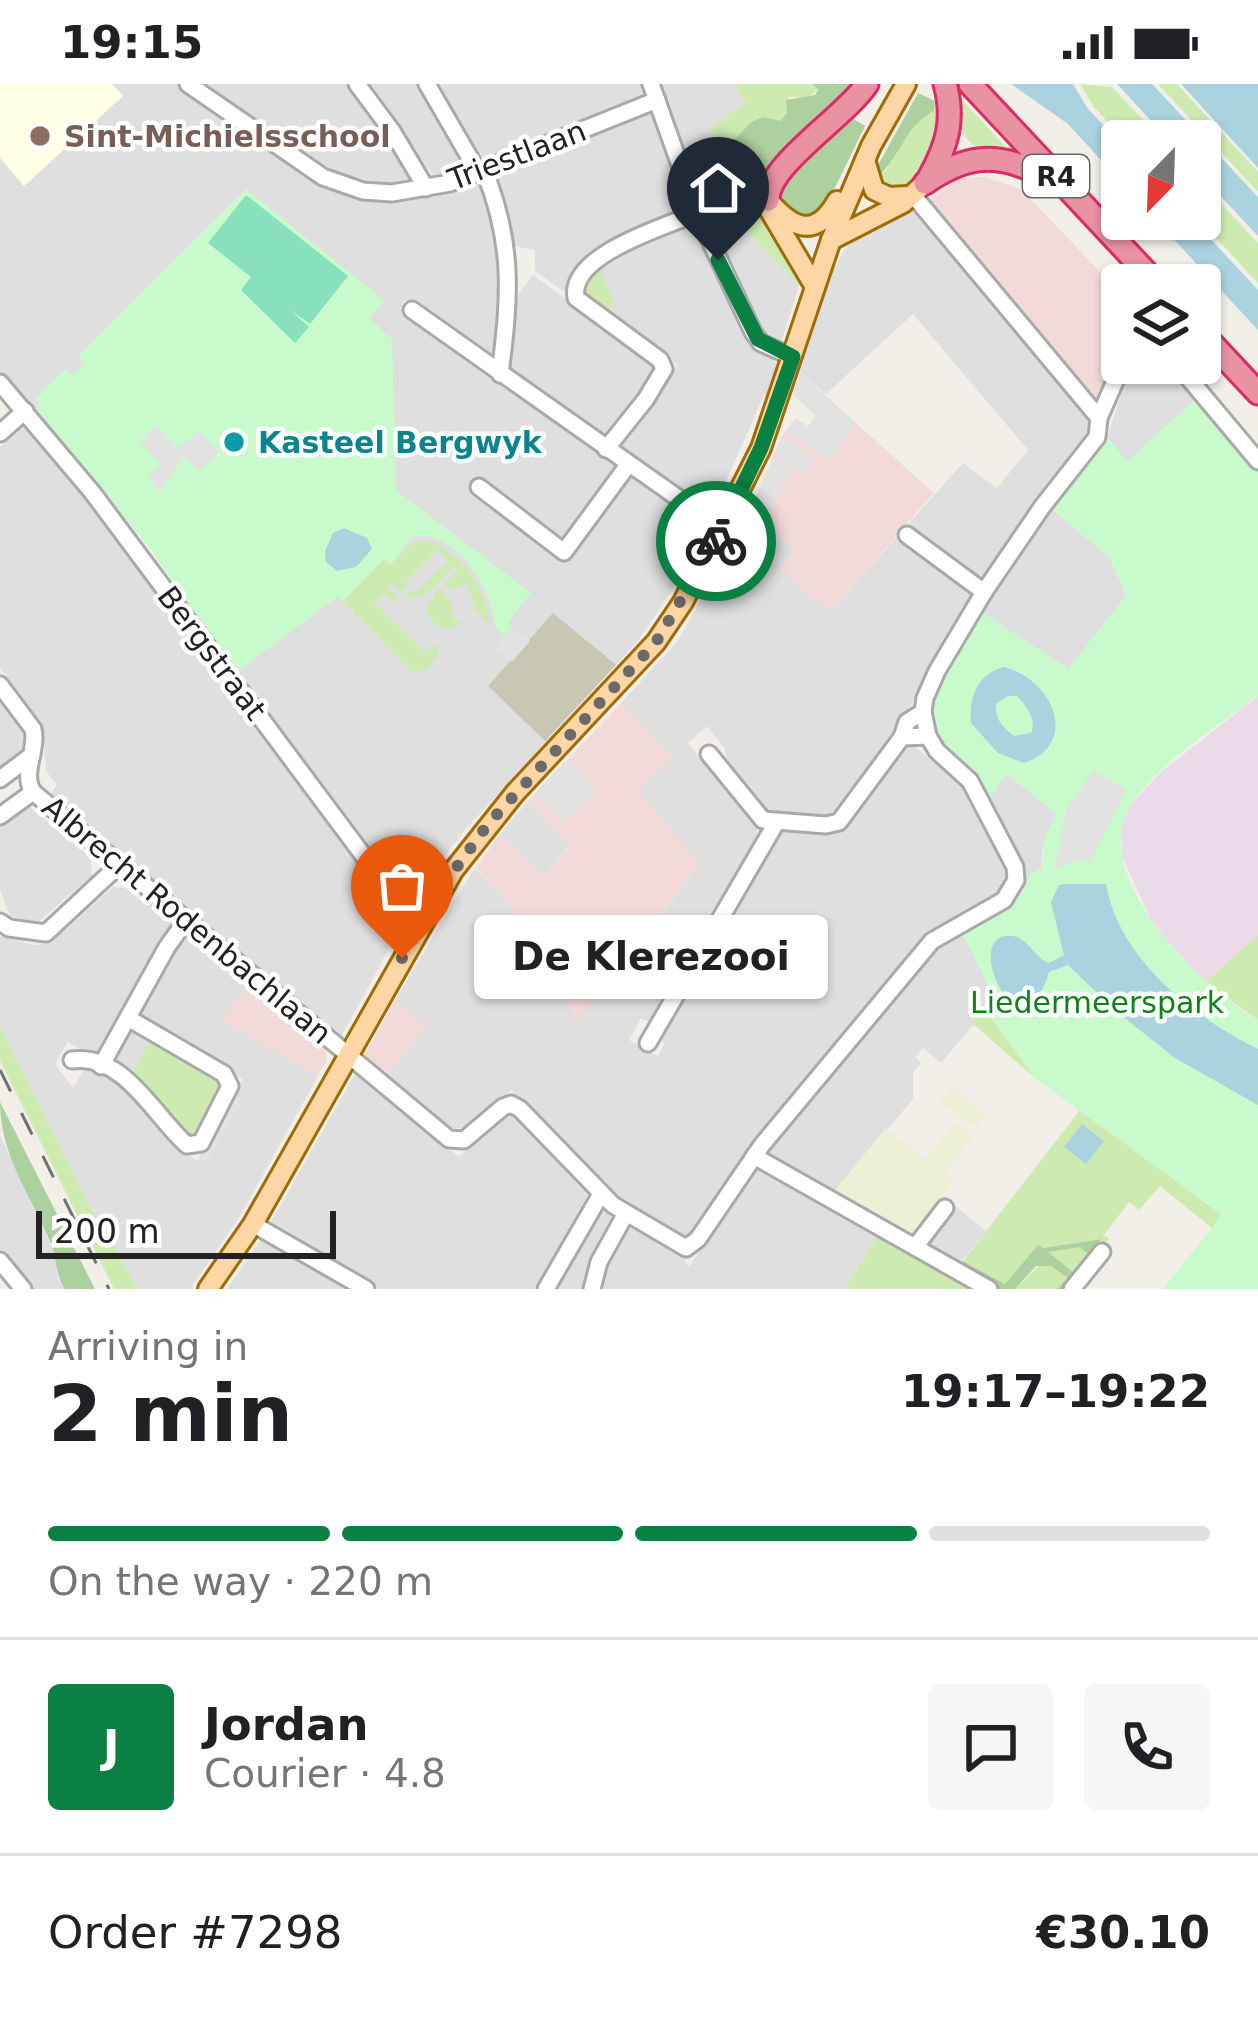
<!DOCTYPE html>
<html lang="en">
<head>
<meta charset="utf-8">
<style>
  body { margin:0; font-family:"DejaVu Sans",sans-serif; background:#f6f6f6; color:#202124; height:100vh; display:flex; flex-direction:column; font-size:45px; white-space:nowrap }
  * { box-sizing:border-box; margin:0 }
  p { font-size:39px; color:#757577 }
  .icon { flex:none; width:66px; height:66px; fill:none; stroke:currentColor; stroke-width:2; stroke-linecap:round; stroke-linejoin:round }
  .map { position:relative; height:1205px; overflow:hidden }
  .panel { display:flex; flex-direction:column; background:#fff; flex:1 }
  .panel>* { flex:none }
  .needle { width:78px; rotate:203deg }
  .fabs { position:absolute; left:1101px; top:36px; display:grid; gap:24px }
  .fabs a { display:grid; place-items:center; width:120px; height:120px; border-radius:12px; background:#fff; box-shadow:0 3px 9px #0004; font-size:60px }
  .scale { position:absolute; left:36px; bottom:30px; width:300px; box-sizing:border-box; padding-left:12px; border:6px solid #222; border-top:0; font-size:33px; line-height:42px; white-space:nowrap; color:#222; -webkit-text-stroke:9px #fff; paint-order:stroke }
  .pin { position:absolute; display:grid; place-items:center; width:102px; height:102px; color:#fff; margin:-123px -51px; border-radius:50% 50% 50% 0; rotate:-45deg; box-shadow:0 0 12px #0007 }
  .pin .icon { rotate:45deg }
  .courier { position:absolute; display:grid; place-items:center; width:120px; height:120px; margin:-60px; border:9px solid #0b8043; border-radius:50%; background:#fff; color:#222; box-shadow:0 3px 15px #0007 }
  .bubble { position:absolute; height:84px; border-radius:12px; background:#fff; box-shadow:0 3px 9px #0004; font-size:39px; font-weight:700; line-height:84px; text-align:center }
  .headline em { font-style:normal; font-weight:700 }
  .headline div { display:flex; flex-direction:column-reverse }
  .headline { display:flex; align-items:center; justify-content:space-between; height:204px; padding:0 48px }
  h1 { font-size:78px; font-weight:700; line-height:90px }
  .bar { display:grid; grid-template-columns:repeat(4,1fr); gap:18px 12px; align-content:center; height:144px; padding:0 48px }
  .bar i { height:15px; border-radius:9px; background:#e0e0e0 }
  .bar .active { background:#0b8043 }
  .bar p { grid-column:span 4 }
  .line { display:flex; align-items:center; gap:30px; padding:0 48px; border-top:3px solid #e0e0e0 }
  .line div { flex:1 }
  .round { display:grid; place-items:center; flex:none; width:126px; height:126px; border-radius:12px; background:#f6f6f6 }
  .status { display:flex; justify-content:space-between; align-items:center; height:84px; padding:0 60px; background:#fff; direction:ltr }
  .status svg { height:33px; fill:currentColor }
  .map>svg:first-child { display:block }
  .residential { fill:#e0dfdf }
  .commercial { fill:#f2dad9 }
  .industrial { fill:#ebdbe8 }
  .education { fill:#ffffe5 }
  .construction { fill:#c7c7b4 }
  .farmland { fill:#eef0d5 }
  .grass { fill:#cdebb0 }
  .forest { fill:#add19e }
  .park { fill:#c8facc }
  .pitch { fill:#88e0be }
  .parking { fill:#e2e2e2 }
  .water { fill:#aad3df; fill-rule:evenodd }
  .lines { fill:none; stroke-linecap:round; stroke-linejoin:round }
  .minor-casing { stroke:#a9a9a9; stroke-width:21 }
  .major-casing { stroke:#a06b00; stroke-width:24 }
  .highway-casing { stroke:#dc2a67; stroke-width:27 }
  .minor { stroke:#fff; stroke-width:15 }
  .major { stroke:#fcd6a4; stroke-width:18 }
  .highway { stroke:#e892a2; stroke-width:21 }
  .rail { stroke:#707070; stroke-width:3; stroke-dasharray:24 24; stroke-linecap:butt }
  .done { stroke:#6b6a68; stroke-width:12; stroke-dasharray:0 21.6 }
  .route { stroke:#0b8043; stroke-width:15 }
  .education-dot { fill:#8d6e63; stroke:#fff; stroke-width:4.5 }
  .culture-dot { fill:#0f9aa8; stroke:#fff; stroke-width:4.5 }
  .labels { text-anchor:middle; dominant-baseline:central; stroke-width:9; stroke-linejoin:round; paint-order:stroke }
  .shield { fill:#fff; stroke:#646464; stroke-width:3 }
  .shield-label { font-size:27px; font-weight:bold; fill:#222 }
  .education-label { font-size:30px; font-weight:bold; fill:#785e54; stroke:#fff; text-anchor:start }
  .street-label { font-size:30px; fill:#222; stroke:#fff }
  .culture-label { font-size:30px; font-weight:bold; fill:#0d838f; stroke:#fff; text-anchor:start }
  .park-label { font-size:30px; fill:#0c8416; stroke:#fff }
</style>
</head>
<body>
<div class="status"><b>19:15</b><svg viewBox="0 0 49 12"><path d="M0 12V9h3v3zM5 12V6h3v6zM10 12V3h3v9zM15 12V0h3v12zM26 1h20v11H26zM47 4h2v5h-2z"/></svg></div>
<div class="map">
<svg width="1258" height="1205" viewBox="0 0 1258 1205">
  <rect width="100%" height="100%" fill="#f2efe9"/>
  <g class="residential">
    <path d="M0,0H177L296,84L343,109L400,116L434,113L474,100L481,102L495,138L502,199L498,277L493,278L405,216L400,224L706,441L671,508L637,558L465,746L411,813L402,809L237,588L147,460L33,322L35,319H27L0,289Z"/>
    <path d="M203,0H346L406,82L408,96L401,101L386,100L335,88Z"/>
    <path d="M369,0H419L464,81L463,86L445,92L432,90Z"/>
    <path d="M437,0H644L647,8L644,14L499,72L486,74L475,68Z"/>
    <path d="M660,0H734L745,18L710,45L752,88L722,120L799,202L781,259L769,255L760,245L726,176Z"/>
    <path d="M652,22L689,125L590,169L566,209L535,187V166L515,162L498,93L503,87L553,68L555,62Z"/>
    <path d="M911,125L1090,333L1092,347L971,520L912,619L836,731L830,734L767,729L727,681L725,665L707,642L688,659L757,744V757L651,939L641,934L629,956L658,972L665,959L659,955L779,751L785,746L831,748L845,743L905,662L912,661L964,701L1008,784L1009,797L1005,807L948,837L914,865L741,1075L693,1149L681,1154L632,1126L511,1006L469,1044H448L386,992L427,943L395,916L474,785L502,809L577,936L616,878L625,885L698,779L637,705L673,674L621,619L677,558L750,426L795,466L779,485L830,527L963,379L997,404L1028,366L913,230L826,310L800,289L830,192L852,153Z"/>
    <path d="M689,139L695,142L750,259L770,271L778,283L769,312L764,311L712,429L620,368L618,359L677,281L606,229L597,179Z"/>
    <path d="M533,191L657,282L641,311L608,352L600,354L514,293L506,283L512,219Z"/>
    <path d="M1132,279H1164L1196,315L1127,378L1107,353Z"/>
    <path d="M25,342L66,390L403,839L340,955L49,713L57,701L46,687L43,643L0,583V363Z"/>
    <path d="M1052,425L1109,473L1126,511L1069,586L977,525L1000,504Z"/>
    <path d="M0,619L21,645L26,663L25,671L0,691Z"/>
    <path d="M1005,689L1057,729L1042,766V785L1020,795L986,721Z"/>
    <path d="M529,716L570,762L543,791L500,750Z"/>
    <path d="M25,719L91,774L92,792L38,838L10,832L0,805V737Z"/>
    <path d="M113,803L126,804L144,820L147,816L175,839L94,974L68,958L55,980L73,1004L87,981L132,1007L181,1068L198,1076L243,995L135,933L173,864L187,851L249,902L221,936L318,992L240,1132L190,1205H138L89,1121L0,943V852L34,861L51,859Z"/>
    <path d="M960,844L995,915L941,979L923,964L915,973L921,979L913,989V1015L832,1110L908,1154L943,1112L986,1147L952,1189L880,1148L844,1205H598L626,1141L684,1175L689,1183L769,1065L947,852Z"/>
    <path d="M130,946L149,958L130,992L111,980Z"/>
    <path d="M356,988L459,1073L502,1033L515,1031L589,1108L536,1205H381L272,1143L271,1138Z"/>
    <path d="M0,1051L53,1166L58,1195L65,1205H33L0,1165Z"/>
    <path d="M601,1126L615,1135L592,1174L587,1205H555Z"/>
    <path d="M262,1154L294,1172L351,1205H227Z"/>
  </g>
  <g class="commercial">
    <path d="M985,93L1021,105L1122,211V263L1100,315L1092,313L926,119L957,94Z"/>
    <path d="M800,289L934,409L830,527L778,485L795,466L750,426L782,352L796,334L808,343L816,332L793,310Z"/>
    <path d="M621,619L673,674L638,705L698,778L624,886L616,878L577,937L502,809L475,785L500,750L543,791L570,763L529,716Z"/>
    <path d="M250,901L325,964L327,976L318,992L220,936Z"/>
    <path d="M395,916L427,943L386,992L366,977L365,970Z"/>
  </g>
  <path class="industrial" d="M1258,612V851L1205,898L1153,840L1122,772L1121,743L1131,721L1160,689Z"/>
  <path class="education" d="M0,0H112L123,12L24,102L0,74Z"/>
  <path class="construction" d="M553,529L616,581L545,657L488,602Z"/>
  <g class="farmland">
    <path d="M951,1002L987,1031L976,1044L939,1017Z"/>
    <path d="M957,1037L975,1052L944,1090L954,1099L908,1155L831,1111L886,1044L925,1075Z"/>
  </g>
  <g class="grass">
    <path d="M734,0H813L818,6L808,13H789L787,29L780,37L751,39L728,63L710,45L745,18Z"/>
    <path d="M1080,0L1112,3L1163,57H1126L1093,22Z"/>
    <path d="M1158,0H1177L1258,88V108Z"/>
    <path d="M952,5L1016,74C967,67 956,54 952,5Z"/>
    <path d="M935,17H939C939,49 930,114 885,101L878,90L885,88C898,65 909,40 934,27Z"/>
    <path d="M752,88L760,95V126L803,194L799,202L721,119Z"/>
    <path d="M1200,97L1258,159V199L1198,135Z"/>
    <path d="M597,179L614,218L606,229L580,207Z"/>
    <path d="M427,457C463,468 485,504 490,539L475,527L468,500L450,505L443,502L458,486L454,482C440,496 425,521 404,511L413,507L416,509L448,477L437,466L405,498L407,501L400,508L393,500L388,504L397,514L394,518L383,510L374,519L424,568L437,559L438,573L423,589L419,586L414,590L343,517L384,475L391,480L412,459Z"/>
    <path d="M441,504L451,519L454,536L463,537L450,545L437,542L427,528L429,517Z"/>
    <path d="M1258,851V936L1205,898Z"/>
    <path d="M984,924L1035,994L972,939Z"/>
    <path d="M0,943L89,1121L138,1205H114L0,977Z"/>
    <path d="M151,955L221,995L225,1007L202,1050L189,1054L130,992Z"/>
    <path d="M1080,1026L1222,1131L1212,1144L1160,1102L1139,1126L1129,1118L1104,1151L1109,1155L1086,1184L1074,1189L1047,1168L1080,1162L1089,1169L1099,1155L1042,1164L1038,1161L1005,1200L963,1177Z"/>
    <path d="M880,1148L979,1205H844Z"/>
    <path d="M1040,1181L1051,1182L1069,1194L1057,1205H1015Z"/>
  </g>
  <g class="forest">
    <path d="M813,0H855L776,75L760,95L728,63L750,39L763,33L780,37L787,29L786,16L815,11L818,6Z"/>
    <path d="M918,9L935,17L934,27C906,41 901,70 880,91L876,87L878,81Z"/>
    <path d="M852,34L865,42L829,116L820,126L803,135L781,119L784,94Z"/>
    <path d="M0,1018L95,1205H65C55,1191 57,1175 51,1160C31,1111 0,1072 0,1018Z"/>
    <path d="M1101,1155L1088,1170L1080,1163L1048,1168L1074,1189L1081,1180L1086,1184L1068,1205H1057L1068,1194L1051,1182H1036L1015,1205H996L958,1183L963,1177L1005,1200L1038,1161L1043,1164Z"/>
  </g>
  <g class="park">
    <path d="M246,105L385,217L369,234L392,255L396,406L531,509L508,538L511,542L505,553L495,543C493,505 457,447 414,452L390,481L384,475L343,517L338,513L237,588L147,460L35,323L39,319L35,314L65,285L73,292L85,279L78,272Z"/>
    <path d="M1196,315L1258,383V611C1217,644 1160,676 1131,721C1085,791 1203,904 1258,936V1205H1163L1222,1131L1035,994L984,924L995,914L960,844C983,834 1011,827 1025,804L1020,803V795L1042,784L1044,756L1056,729L1006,690L986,721L930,651L928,613L977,525L1068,585L1126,511L1109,473L1052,425L1107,353L1127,377Z"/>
  </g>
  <path class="pitch" d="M246,111L348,192L310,240L289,225L309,243L295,259L241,206L251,193L208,159Z"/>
  <g class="parking">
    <path d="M800,289L856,339L830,376L787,346L796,334L808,343L816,332L793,310Z"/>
    <path d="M156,342L178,363L199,347L219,368L199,387L184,373L159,408L149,394L160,380L140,357Z"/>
    <path d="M782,352L815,375L804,391L774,371Z"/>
    <path d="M773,373L792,385L763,437L750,426Z"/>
    <path d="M511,542L530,557L512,578L496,565Z"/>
    <path d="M569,674L597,707L562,738L535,709Z"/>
    <path d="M1094,686L1126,706L1090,778L1084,776L1054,784L1067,724Z"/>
    <path d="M254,905L322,962L318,967L250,910Z"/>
    <path d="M235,1010L243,1014L207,1078L199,1074Z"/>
  </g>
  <g class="water">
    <path d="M1011,0H1073L1088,25L1122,60V99L1068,40Z"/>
    <path d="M1117,0H1152L1258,113V152L1200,90V57H1170Z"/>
    <path d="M1181,0H1258V84Z"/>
    <path d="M1155,135H1192L1258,206V246Z"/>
    <path d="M344,444L367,454L372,465L356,483L337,487L326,478L325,467L333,449Z"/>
    <path d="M1003,583C1051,593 1082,659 1024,679L998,669L971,639C969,613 977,591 1003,583ZM1008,612H1017C1025,620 1038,637 1031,649L1014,652C1002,642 995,636 996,620Z"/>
    <path d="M1068,800H1106C1118,874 1194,934 1258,965V1021L1175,974L1116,927L1068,881L1049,888C1021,984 958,846 1012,852C1029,854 1034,874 1049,879L1064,871L1051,818L1059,801Z"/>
    <path d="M1082,1040L1104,1057L1086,1080L1064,1063Z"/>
  </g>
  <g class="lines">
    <g class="minor-casing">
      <g id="minor">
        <path d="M188,0L323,93L363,107L392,109L450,99L657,16"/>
        <path d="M357,0L392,47L426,104"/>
        <path d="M427,0L478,88"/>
        <path d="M651,0L697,129L753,248L761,259L793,273"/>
        <path d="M484,86C514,160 510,212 500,290"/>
        <path d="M913,111L1099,334"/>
        <path d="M412,226L722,445"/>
        <path d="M1176,279L1258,377"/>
        <path d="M0,299L92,408L398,818L421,840"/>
        <path d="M0,349L25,327"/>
        <path d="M606,365L646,315L664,285L660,276L576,214C568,171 664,143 697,129"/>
        <path d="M479,403L564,468L628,381"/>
        <path d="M907,451L984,508"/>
        <path d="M0,601L33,645C38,666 21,689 33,708L449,1055L464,1056L503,1023L511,1020L520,1025L613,1121L686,1164L698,1155L762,1061L932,857L1004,816L1016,796L1015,783L970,697L937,667L928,652L923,628L925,614L937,587L984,508L1042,423L1097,353L1099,334L1123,279"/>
        <path d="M923,628L907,638L902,653L928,652"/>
        <path d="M709,670L763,736L826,741L839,738L902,653"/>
        <path d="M0,695L32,671"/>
        <path d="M0,732L33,708"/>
        <path d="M0,838L9,844L46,849L119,781"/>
        <path d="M648,959L776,739"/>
        <path d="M72,976C124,969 154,1032 187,1061L201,1059L230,1002L224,990L128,934"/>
        <path d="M101,982L167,863L187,835"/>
        <path d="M754,1072L989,1205"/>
        <path d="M253,1140L366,1205"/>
        <path d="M915,1163L945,1124"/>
        <path d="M0,1177L23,1205"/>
        <path d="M546,1205L601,1110"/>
        <path d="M592,1205L599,1178L625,1131"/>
        <path d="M1072,1205L1102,1168"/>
      </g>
    </g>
    <g class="major-casing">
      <g id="major">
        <path d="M865,76L874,106L889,113L908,112"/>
        <path d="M768,116C792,144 815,156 837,117"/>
        <path d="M770,127L815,203"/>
        <path d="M831,156L903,119L925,99"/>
        <path d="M208,1205L253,1140L453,787L515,709L656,558L683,518L761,364L831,156L871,62L906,0"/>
      </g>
    </g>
    <g class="highway-casing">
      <g id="highway">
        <path d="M970,0L1158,201"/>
        <path d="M929,94C947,62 955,36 945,0"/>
        <path d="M925,99C963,73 993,67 1036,88"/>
        <path d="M768,116C767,81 845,33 867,0"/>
        <path d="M1200,247L1258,309"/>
      </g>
    </g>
    <use href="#minor" class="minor"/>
    <use href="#major" class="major"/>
    <use href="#highway" class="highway"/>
    <path class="rail" d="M0,986L109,1205"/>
  </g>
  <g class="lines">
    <path class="done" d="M402,874L443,802L488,740L656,558L716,457"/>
    <path class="route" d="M716,457L761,364L793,273L758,255L718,176"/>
  </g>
  <circle class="education-dot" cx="40" cy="52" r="12"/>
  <circle class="culture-dot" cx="234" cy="358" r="12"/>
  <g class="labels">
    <rect class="shield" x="1023" y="71" width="66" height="42" rx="9"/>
    <g class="shield-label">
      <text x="1056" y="92">R4</text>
    </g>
    <g class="education-label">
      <text x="64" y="52">Sint-Michielsschool</text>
    </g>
    <g class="street-label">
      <text transform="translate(517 71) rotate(-21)">Triestlaan</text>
      <text transform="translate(212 569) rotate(53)">Bergstraat</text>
      <text transform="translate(187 836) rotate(40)">Albrecht Rodenbachlaan</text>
    </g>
    <g class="culture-label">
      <text x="258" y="358">Kasteel Bergwyk</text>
    </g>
    <g class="park-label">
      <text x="1097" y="918">Liedermeerspark</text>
    </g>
  </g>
</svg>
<div class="fabs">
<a><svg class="needle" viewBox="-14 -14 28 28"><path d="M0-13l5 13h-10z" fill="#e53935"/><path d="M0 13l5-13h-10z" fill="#757577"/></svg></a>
<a><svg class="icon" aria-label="layers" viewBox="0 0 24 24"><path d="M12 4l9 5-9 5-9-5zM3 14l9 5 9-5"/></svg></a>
</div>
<div class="scale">200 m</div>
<div class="pin" style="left:402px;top:874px;background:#ea580c"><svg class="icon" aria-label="bag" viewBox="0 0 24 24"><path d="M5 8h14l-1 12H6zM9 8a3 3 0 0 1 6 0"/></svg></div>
<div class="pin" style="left:718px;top:176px;background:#1f2937"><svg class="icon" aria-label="home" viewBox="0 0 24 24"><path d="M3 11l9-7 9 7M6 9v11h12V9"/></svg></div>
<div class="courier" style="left:716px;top:457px"><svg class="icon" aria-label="bike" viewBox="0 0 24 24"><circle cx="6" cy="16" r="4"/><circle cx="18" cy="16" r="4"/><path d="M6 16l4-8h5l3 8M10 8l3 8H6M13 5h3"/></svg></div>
<div class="bubble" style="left:474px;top:831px;width:354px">De Klerezooi</div>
</div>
<section class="panel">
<div class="headline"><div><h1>2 min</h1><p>Arriving in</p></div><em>19:17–19:22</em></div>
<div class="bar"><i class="active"></i><i class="active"></i><i class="active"></i><i></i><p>On the way · 220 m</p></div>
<div class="line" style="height:216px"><b class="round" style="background:#0b8043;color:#fff">J</b><div><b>Jordan</b><p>Courier · 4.8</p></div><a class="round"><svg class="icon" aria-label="chat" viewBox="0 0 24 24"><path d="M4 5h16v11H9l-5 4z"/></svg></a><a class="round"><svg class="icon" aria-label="phone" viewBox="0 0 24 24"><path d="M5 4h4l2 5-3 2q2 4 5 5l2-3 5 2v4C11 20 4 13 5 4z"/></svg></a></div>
<div class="line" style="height:156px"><div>Order #7298</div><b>€30.10</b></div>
</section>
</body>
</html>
